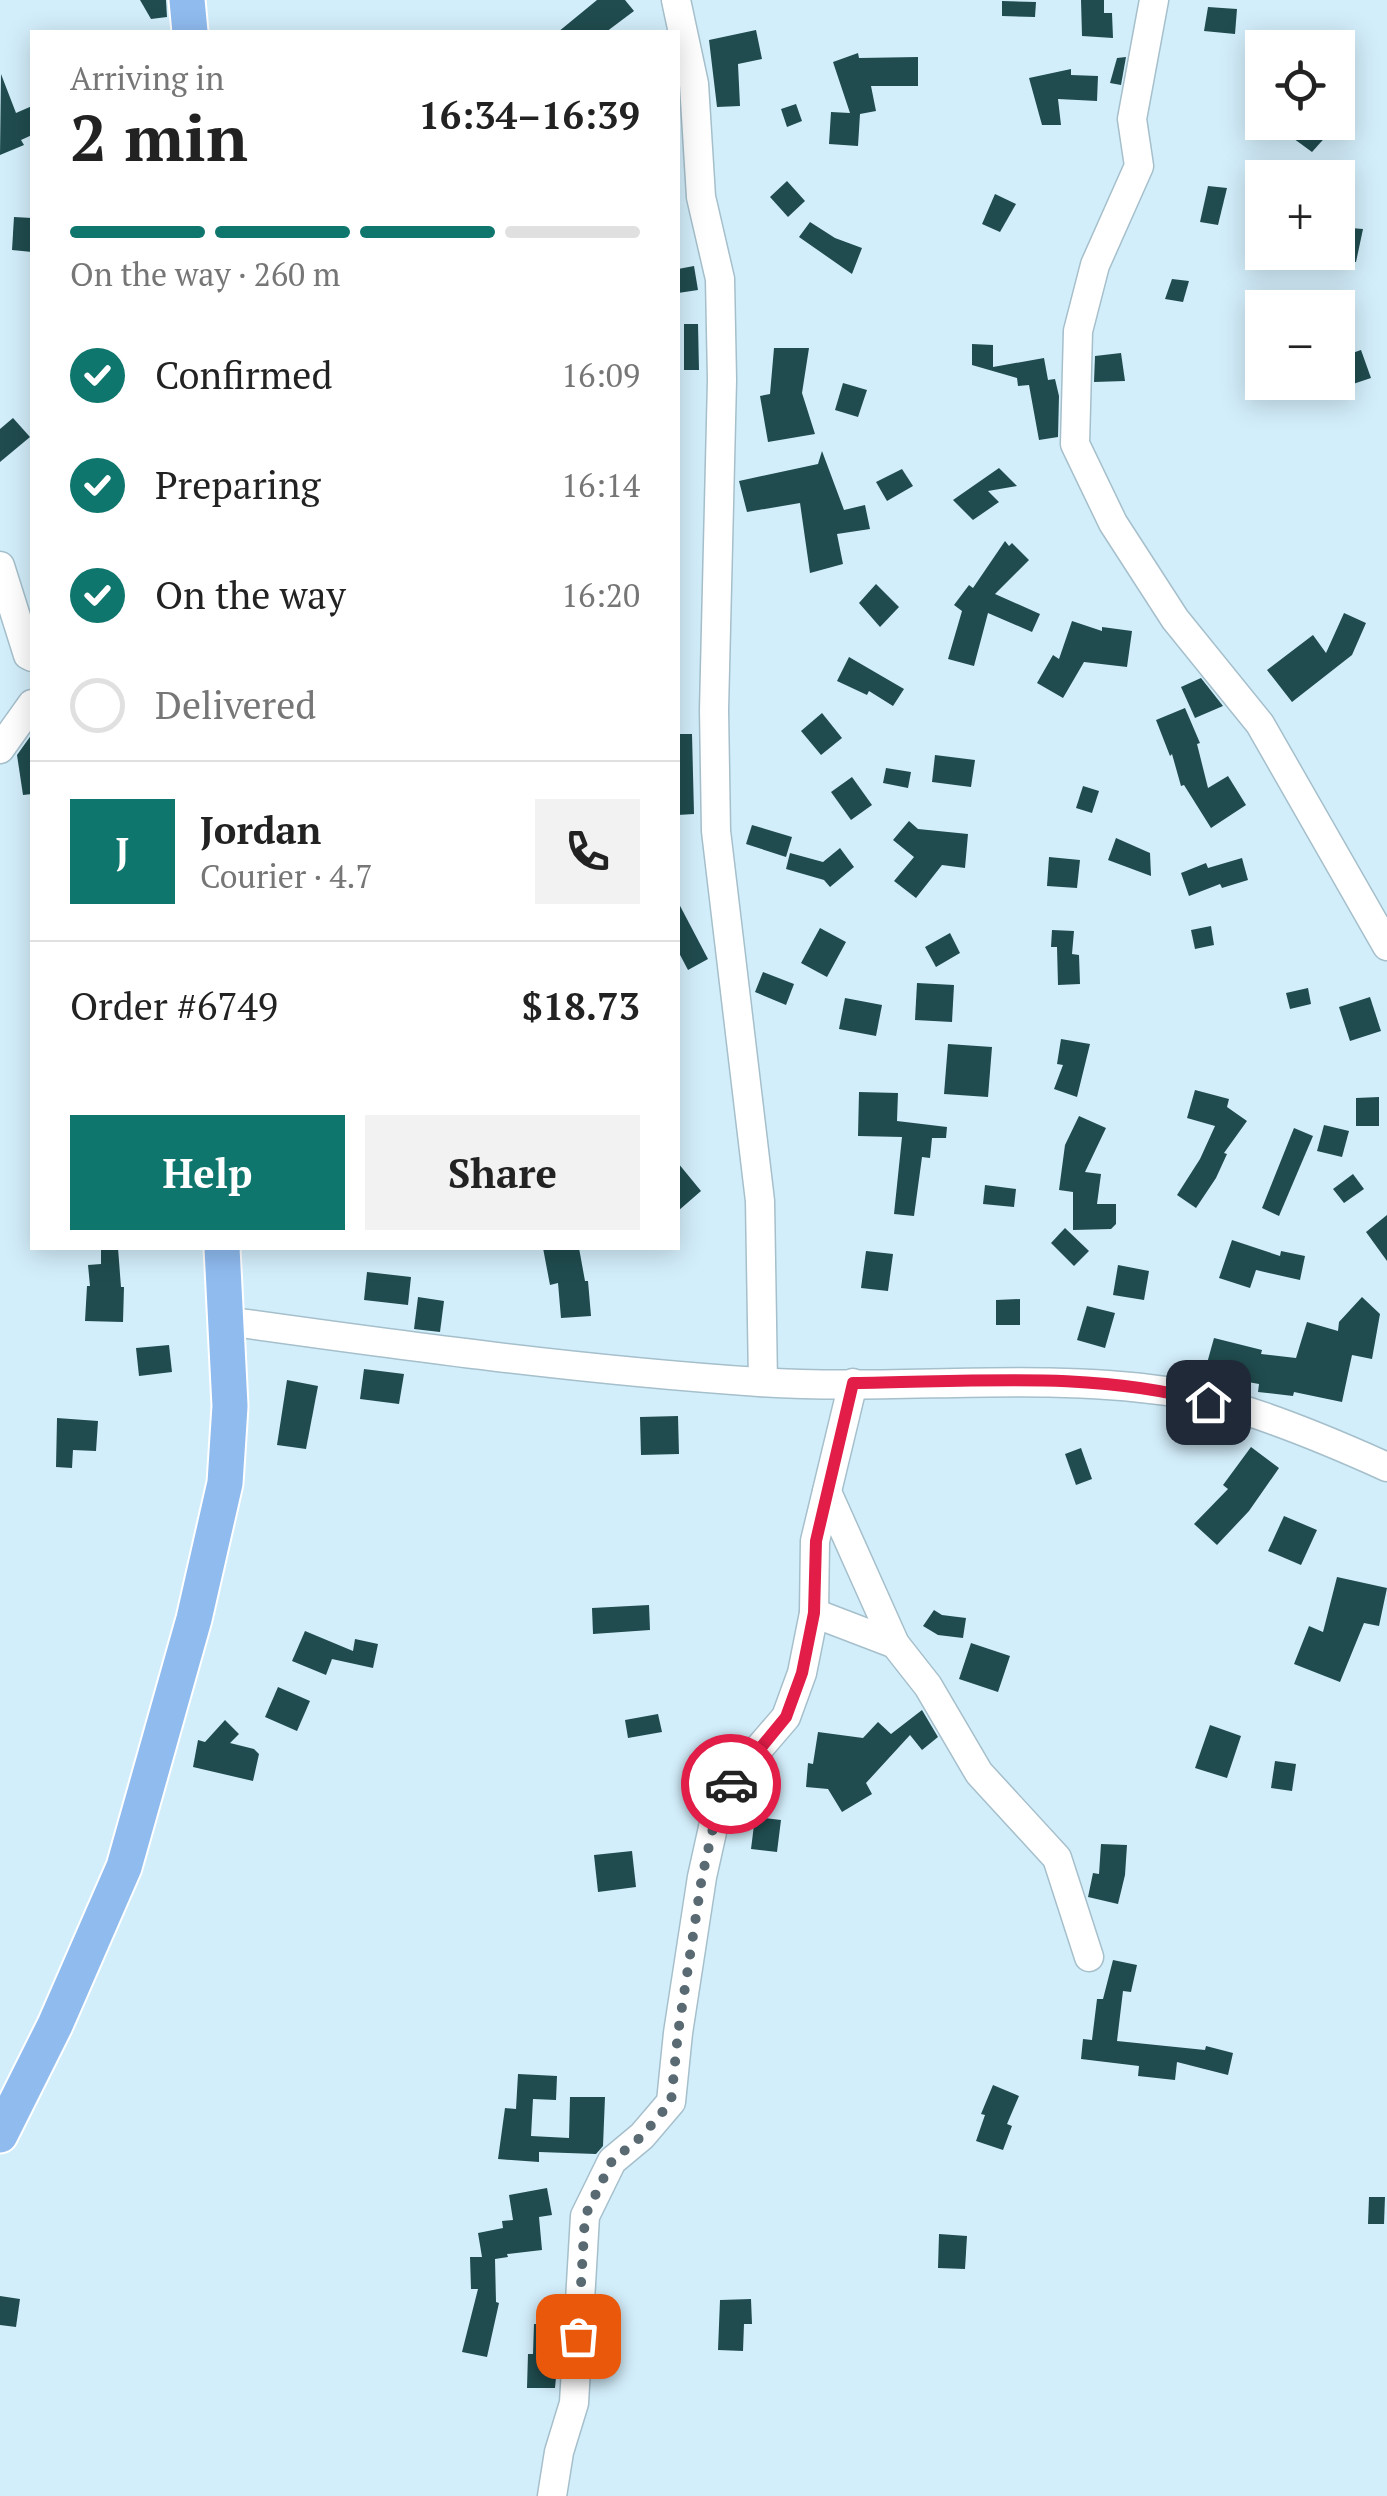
<!DOCTYPE html>
<html lang="en">
<head>
<meta charset="utf-8">
<style>
  body { margin:0; font-family:"PT Serif",serif; background:#f2f2f2; color:#222; height:100vh; display:flex; flex-direction:column; font-size:38px; white-space:nowrap }
  * { box-sizing:border-box; margin:0 }
  p { font-size:32px; color:#767676 }
  .icon { flex:none; width:55px; height:55px; fill:none; stroke:currentColor; stroke-width:2; stroke-linecap:round; stroke-linejoin:round }
  .map { position:relative; flex:1; overflow:hidden }
  .drawer { position:absolute; left:30px; top:30px; width:650px; height:1220px; display:flex; flex-direction:column; background:#fff; border-radius:0px; box-shadow:0 5px 25px #0003 }
  .drawer>* { flex:none }
  .buttons { position:absolute; left:1245px; top:30px; display:grid; gap:20px }
  .buttons a { display:grid; place-items:center; width:110px; height:110px; border-radius:0px; background:#fff; box-shadow:0 5px 25px #0003; font-size:50px }
  .pin { position:absolute; display:grid; place-items:center; width:85px; height:85px; color:#fff; margin:-42px; border-radius:20px; box-shadow:0 5px 15px #0006 }
  .courier { position:absolute; display:grid; place-items:center; width:100px; height:100px; margin:-50px; border:8px solid #e11d48; border-radius:50%; background:#fff; color:#222; box-shadow:0 2px 12px #0007 }
  .summary em { font-style:normal; font-weight:800 }
  .summary div { display:flex; flex-direction:column-reverse }
  .summary { display:flex; align-items:center; justify-content:space-between; height:170px; padding:0 40px }
  h1 { font-size:65px; font-weight:800; line-height:75px }
  .bar { display:grid; grid-template-columns:repeat(4,1fr); gap:15px 10px; align-content:center; height:120px; padding:0 40px }
  .bar i { height:12px; border-radius:8px; background:#e0e0e0 }
  .bar .on { background:#0f766e }
  .bar p { grid-column:span 4 }
  .line { display:flex; align-items:center; gap:25px; padding:0 40px; border-top:2px solid #e0e0e0 }
  .line div { flex:1 }
  .round { display:grid; place-items:center; flex:none; width:105px; height:105px; border-radius:0px; background:#f2f2f2 }
  ol { padding:0 40px; list-style:none }
  li { display:flex; align-items:center; gap:30px; height:110px }
  li p { margin-inline-start:auto }
  li .icon { padding:10px; border-radius:50%; background:#0f766e; color:#fff; stroke-width:4 }
  li:last-child { color:#767676 }
  li i { width:55px; height:55px; border:5px solid #e0e0e0; border-radius:50% }
  .primary-button { display:flex; gap:20px; margin-top:auto; padding:20px 40px }
  .primary-button a { flex:1; height:115px; border-radius:0px; background:#0f766e; color:#fff; font-size:40px; font-weight:800; line-height:115px; text-align:center }
  .primary-button a+a { background:#f2f2f2; color:#222 }
  .map>svg:first-child { display:block }
  .building { fill:#204c4f }
  .lines { fill:none; stroke-linecap:round; stroke-linejoin:round }
  .minor-casing { stroke:#a5bfcb; stroke-width:31 }
  .major-casing { stroke:#fff; stroke-width:39 }
  .minor { stroke:#fff; stroke-width:28 }
  .major { stroke:#8fbbef; stroke-width:35 }
  .done { stroke:#5a6a72; stroke-width:10; stroke-dasharray:0 18 }
  .route { stroke:#e11d48; stroke-width:12 }
</style>
</head>
<body>
<div class="map">
<svg width="1387" height="2496" viewBox="0 0 1387 2496">
  <rect width="100%" height="100%" fill="#d3eefb"/>
  <g class="building">
    <path d="M140,0H166L167,17L151,19Z"/>
    <path d="M597,0H625L634,11L606,32H558Z"/>
    <path d="M1081,0H1104V13H1112L1113,38L1082,36Z"/>
    <path d="M1002,1L1036,2L1035,17L1002,16Z"/>
    <path d="M1208,7L1237,9L1235,34L1204,31Z"/>
    <path d="M756,30L762,59L738,64L740,106L717,107L709,40Z"/>
    <path d="M858,53L859,58L918,57V86H871L876,111L860,114L858,146L829,144L831,112L850,113L833,62Z"/>
    <path d="M1126,57L1121,85L1110,83L1117,58Z"/>
    <path d="M1071,69V75L1098,76L1097,101L1058,99L1061,125H1042L1029,78Z"/>
    <path d="M1,74L16,113L32,106V135L21,140L24,145L0,155Z"/>
    <path d="M796,104L802,121L787,127L781,109Z"/>
    <path d="M1271,122H1339L1312,152Z"/>
    <path d="M787,181L805,201L788,217L770,197Z"/>
    <path d="M1208,186L1227,188L1218,225L1200,222Z"/>
    <path d="M995,194L1016,204L1000,232L982,224Z"/>
    <path d="M14,217L32,218V252L12,250Z"/>
    <path d="M810,222L835,238L862,248L852,274L799,237Z"/>
    <path d="M1338,227L1363,229L1356,262L1338,261Z"/>
    <path d="M694,266L698,290L678,293V269Z"/>
    <path d="M1172,279L1189,281L1183,302L1165,299Z"/>
    <path d="M684,324H698L699,370H684Z"/>
    <path d="M972,344L993,345V367L1044,358L1048,380L1055,379L1059,396L1058,437L1039,440L1029,385L1018,386L1017,378L972,365Z"/>
    <path d="M774,348H809L802,393L815,434L768,442L760,396L770,394Z"/>
    <path d="M1361,350L1371,378L1341,388L1338,358Z"/>
    <path d="M1121,353L1125,381L1094,382L1095,356Z"/>
    <path d="M843,383L867,390L858,417L835,410Z"/>
    <path d="M13,418L30,437L0,462V429Z"/>
    <path d="M822,451L844,510L865,505L870,529L837,534L843,564L810,573L800,503L747,512L739,481L818,464Z"/>
    <path d="M999,468L1017,486L988,491L999,502L973,520L953,500Z"/>
    <path d="M902,469L913,486L887,501L876,482Z"/>
    <path d="M1005,541L1009,546L1012,543L1029,560L995,594L1040,614L1032,632L988,613L974,666L948,659L962,611L954,605L969,585L973,588Z"/>
    <path d="M876,584L899,607L880,627L859,603Z"/>
    <path d="M1344,613L1366,623L1352,655L1292,702L1267,670L1313,635L1326,653Z"/>
    <path d="M1072,621L1102,631V627L1132,631L1127,667L1084,662L1063,698L1037,683L1053,655L1059,659Z"/>
    <path d="M849,657L904,689L893,706L869,691L867,695L837,681Z"/>
    <path d="M1201,678L1223,706L1195,718L1181,687Z"/>
    <path d="M1185,708L1200,743L1197,744L1208,788L1228,776L1246,805L1211,828L1184,785L1181,786L1172,754L1170,756L1156,720Z"/>
    <path d="M822,713L842,738L821,755L801,731Z"/>
    <path d="M32,734V794L23,795L17,755Z"/>
    <path d="M678,734H692L694,814L678,815Z"/>
    <path d="M935,755L975,760L971,787L932,782Z"/>
    <path d="M886,768L911,772L908,788L883,783Z"/>
    <path d="M852,777L872,805L851,820L831,792Z"/>
    <path d="M1083,786L1099,791L1092,813L1076,808Z"/>
    <path d="M909,821L918,829L968,834L965,868L942,865L916,898L894,881L914,857L893,840Z"/>
    <path d="M752,825L792,837L786,857L746,844Z"/>
    <path d="M1116,838L1150,853L1151,876L1108,860Z"/>
    <path d="M840,848L854,867L830,887L824,880L786,869L790,853L823,862Z"/>
    <path d="M1049,857L1080,860L1077,888L1047,886Z"/>
    <path d="M1242,858L1248,880L1222,888L1220,884L1189,896L1181,873L1206,863L1208,868Z"/>
    <path d="M678,902L708,959L688,970L678,951Z"/>
    <path d="M1211,926L1214,945L1195,949L1191,930Z"/>
    <path d="M820,928L846,942L827,977L801,963Z"/>
    <path d="M1052,930L1074,931L1072,954L1079,955L1080,984L1058,985L1057,947H1051Z"/>
    <path d="M950,933L960,953L936,967L925,947Z"/>
    <path d="M763,972L794,984L786,1005L755,992Z"/>
    <path d="M917,983L954,985L952,1022L915,1020Z"/>
    <path d="M1308,988L1311,1004L1290,1009L1286,993Z"/>
    <path d="M1370,997L1381,1031L1350,1041L1339,1007Z"/>
    <path d="M845,998L882,1005L876,1036L839,1029Z"/>
    <path d="M1061,1039L1090,1044L1077,1097L1054,1089L1063,1065L1057,1064Z"/>
    <path d="M948,1044L992,1047L988,1097L944,1094Z"/>
    <path d="M1195,1090L1229,1099L1227,1107L1247,1121L1224,1153L1227,1154L1216,1178L1196,1208L1177,1195L1200,1159L1215,1126L1187,1118Z"/>
    <path d="M859,1092L898,1093L897,1121L947,1127L946,1138H932L930,1158L922,1157L914,1216L894,1214L902,1137L858,1136Z"/>
    <path d="M1379,1097V1126H1356V1098Z"/>
    <path d="M1079,1116L1106,1128L1085,1172L1101,1174L1097,1204H1116V1224L1111,1229L1073,1230V1192L1059,1190L1065,1145Z"/>
    <path d="M1324,1125L1349,1131L1342,1157L1317,1151Z"/>
    <path d="M1294,1128L1313,1136L1279,1216L1262,1208Z"/>
    <path d="M678,1163L701,1191L678,1211Z"/>
    <path d="M1353,1174L1364,1189L1344,1203L1333,1189Z"/>
    <path d="M985,1185L1016,1189L1014,1207L983,1204Z"/>
    <path d="M1387,1215V1261L1366,1232Z"/>
    <path d="M1065,1228L1089,1251L1074,1266L1051,1243Z"/>
    <path d="M1232,1240L1280,1256L1281,1251L1305,1256L1300,1280L1256,1270L1250,1288L1219,1278Z"/>
    <path d="M101,1248H118L121,1287H124L123,1322L85,1321L87,1286H90L88,1265L101,1264Z"/>
    <path d="M543,1248H579L585,1281H588L591,1316L561,1318L558,1283L550,1285Z"/>
    <path d="M866,1251L893,1254L888,1291L861,1288Z"/>
    <path d="M1118,1265L1149,1271L1144,1300L1113,1295Z"/>
    <path d="M367,1272L411,1277L408,1305L364,1300Z"/>
    <path d="M418,1297L444,1301L440,1332L414,1329Z"/>
    <path d="M1362,1297L1380,1314L1372,1359L1352,1355L1342,1402L1294,1392L1293,1396L1258,1392L1259,1384L1204,1374L1214,1338L1262,1350L1261,1354L1296,1358L1307,1322L1338,1331L1339,1322Z"/>
    <path d="M1020,1299V1325H996V1300Z"/>
    <path d="M1087,1306L1115,1313L1105,1348L1077,1340Z"/>
    <path d="M169,1345L172,1372L139,1376L136,1348Z"/>
    <path d="M364,1369L404,1374L399,1404L360,1399Z"/>
    <path d="M287,1380L318,1386L306,1449L277,1445Z"/>
    <path d="M678,1416L679,1454L641,1455L640,1417Z"/>
    <path d="M57,1418L98,1421L96,1451L73,1450L72,1468L56,1467Z"/>
    <path d="M1251,1447L1279,1468L1249,1511L1217,1545L1194,1524L1228,1489L1223,1485Z"/>
    <path d="M1081,1448L1092,1479L1076,1485L1065,1454Z"/>
    <path d="M1284,1516L1317,1530L1301,1565L1268,1551Z"/>
    <path d="M1337,1577L1387,1588L1379,1626L1364,1623L1340,1682L1294,1664L1309,1626L1323,1632Z"/>
    <path d="M649,1605L650,1630L593,1634L592,1608Z"/>
    <path d="M934,1610L942,1615L966,1618L963,1638L938,1635L923,1626Z"/>
    <path d="M305,1631L353,1651L355,1639L378,1644L373,1668L332,1659L326,1675L292,1661Z"/>
    <path d="M971,1643L1010,1656L998,1692L959,1679Z"/>
    <path d="M278,1687L310,1701L297,1731L265,1717Z"/>
    <path d="M922,1710L938,1737L922,1750L910,1735L866,1783L872,1794L842,1812L828,1789L806,1787L808,1763L813,1764L818,1732L863,1738L878,1722L891,1734Z"/>
    <path d="M658,1714L662,1732L628,1738L625,1720Z"/>
    <path d="M225,1720L239,1734L230,1743L254,1749L259,1754L253,1781L193,1767L198,1740L205,1742Z"/>
    <path d="M1210,1725L1241,1736L1227,1778L1195,1768Z"/>
    <path d="M1275,1761L1296,1764L1292,1791L1271,1788Z"/>
    <path d="M755,1817L781,1820L777,1852L751,1849Z"/>
    <path d="M1101,1844L1127,1845L1125,1875L1118,1904L1088,1897L1093,1873L1099,1874Z"/>
    <path d="M632,1851L636,1887L598,1892L594,1855Z"/>
    <path d="M1113,1960L1137,1965L1131,1992L1123,1991L1117,2041L1205,2050L1206,2046L1233,2053L1228,2075L1177,2062L1175,2080L1138,2076L1139,2066L1081,2059L1083,2039L1092,2040L1097,1999H1103Z"/>
    <path d="M518,2074L557,2076L556,2100L533,2099L531,2136L569,2138L570,2097H605L603,2146L596,2154L539,2152V2162L498,2159L505,2108L516,2109Z"/>
    <path d="M993,2085L1019,2096L1007,2124L1012,2126L1003,2150L976,2141L985,2115L981,2114Z"/>
    <path d="M547,2188L552,2215L539,2217L542,2250L507,2254L508,2257L495,2259L496,2302L499,2303L487,2357L462,2352L478,2289H471L470,2257H482L478,2233L503,2228L502,2221L513,2220L509,2195Z"/>
    <path d="M1369,2197H1385L1384,2224H1368Z"/>
    <path d="M939,2234L967,2236L965,2269L938,2268Z"/>
    <path d="M0,2296L20,2299L16,2327L0,2325Z"/>
    <path d="M751,2299L752,2324H744L743,2351L718,2350L720,2300Z"/>
    <path d="M534,2324L561,2325L555,2388H527L528,2354H533Z"/>
  </g>
  <g class="lines">
    <g class="minor-casing">
      <g id="minor">
        <path d="M676,0L694,84L701,197L720,279L722,380L714,710L716,831L760,1201L763,1382"/>
        <path d="M1154,0L1132,119L1139,166L1095,265L1078,331L1075,444L1113,523L1175,619L1260,724L1387,946"/>
        <path d="M0,566L28,655L32,657"/>
        <path d="M0,749L32,704"/>
        <path d="M226,1321C404,1346 580,1370 759,1382C895,1391 1031,1372 1166,1391C1232,1400 1325,1439 1387,1467"/>
        <path d="M827,1492L895,1644L928,1686L979,1773L1057,1858L1089,1957"/>
        <path d="M814,1613L895,1644"/>
        <path d="M552,2496L559,2452L574,2403L585,2216L612,2161L642,2136L671,2102L678,2033L702,1877L718,1805L737,1774L786,1717L802,1673L814,1613L815,1541L853,1383"/>
      </g>
    </g>
    <g class="major-casing">
      <g id="major">
        <path d="M187,0L190,32"/>
        <path d="M0,2135L55,2025L124,1867L194,1619L225,1483L230,1406L222,1248"/>
      </g>
    </g>
    <use href="#minor" class="minor"/>
    <use href="#major" class="major"/>
  </g>
  <g class="lines">
    <path class="done" d="M578,2336L585,2216L612,2161L642,2136L671,2102L678,2033L702,1877L718,1806L731,1784"/>
    <path class="route" d="M731,1784L786,1717L802,1673L814,1613L816,1541L853,1383C970,1382 1094,1370 1208,1402"/>
  </g>
</svg>
<div class="buttons">
<a><svg class="icon" aria-label="locate" viewBox="0 0 24 24"><circle cx="12" cy="12" r="6"/><path d="M12 2v4M12 18v4M2 12h4M18 12h4"/></svg></a>
<a>+</a>
<a>−</a>
</div>
<div class="pin" style="left:578px;top:2336px;background:#ea580c"><svg class="icon" aria-label="bag" viewBox="0 0 24 24"><path d="M5 8h14l-1 12H6zM9 8a3 3 0 0 1 6 0"/></svg></div>
<div class="pin" style="left:1208px;top:1402px;background:#1f2937"><svg class="icon" aria-label="home" viewBox="0 0 24 24"><path d="M3 11l9-7 9 7M6 9v11h12V9"/></svg></div>
<div class="courier" style="left:731px;top:1784px"><svg class="icon" aria-label="car" viewBox="0 0 24 24"><path d="M5 17H2v-5l4-1 3-4h7l3 4 3 1v5h-3M9 17h6M6 11h13"/><circle cx="7" cy="17" r="2"/><circle cx="17" cy="17" r="2"/></svg></div>
<section class="drawer">
<div class="summary"><div><h1>2 min</h1><p>Arriving in</p></div><em>16:34–16:39</em></div>
<div class="bar"><i class="on"></i><i class="on"></i><i class="on"></i><i></i><p>On the way · 260 m</p></div>
<ol>
<li><svg class="icon" aria-label="check" viewBox="0 0 24 24"><path d="M5 12l5 5 9-10"/></svg>Confirmed<p>16:09</p></li>
<li><svg class="icon" aria-label="check" viewBox="0 0 24 24"><path d="M5 12l5 5 9-10"/></svg>Preparing<p>16:14</p></li>
<li><svg class="icon" aria-label="check" viewBox="0 0 24 24"><path d="M5 12l5 5 9-10"/></svg>On the way<p>16:20</p></li>
<li><i></i>Delivered</li>
</ol>
<div class="line" style="height:180px"><b class="round" style="background:#0f766e;color:#fff">J</b><div><b>Jordan</b><p>Courier · 4.7</p></div><a class="round"><svg class="icon" aria-label="phone" viewBox="0 0 24 24"><path d="M5 4h4l2 5-3 2q2 4 5 5l2-3 5 2v4C11 20 4 13 5 4z"/></svg></a></div>
<div class="line" style="height:130px"><div>Order #6749</div><b>$18.73</b></div>
<div class="primary-button"><a>Help</a><a>Share</a></div>
</section>
</div>
</body>
</html>
